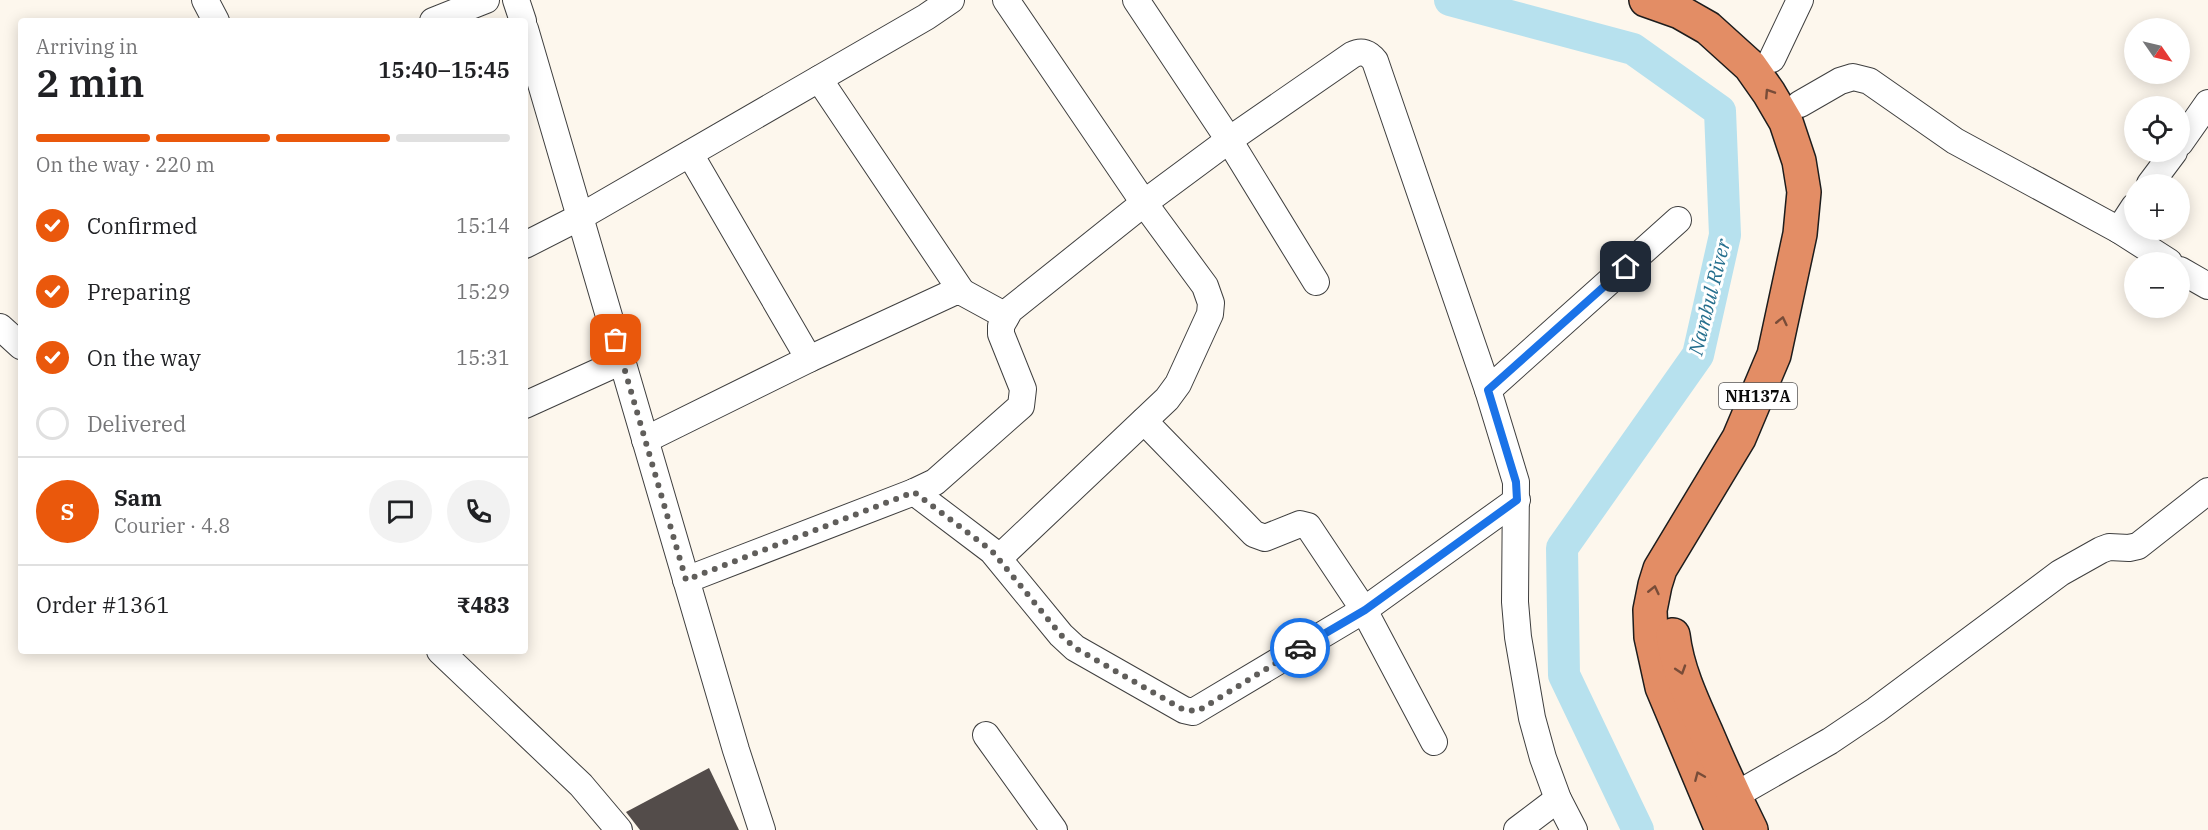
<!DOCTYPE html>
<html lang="en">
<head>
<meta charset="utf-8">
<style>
  body { margin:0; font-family:"IBM Plex Serif",serif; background:#f2f2f2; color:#202124; height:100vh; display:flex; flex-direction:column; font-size:22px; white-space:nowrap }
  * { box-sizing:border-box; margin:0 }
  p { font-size:20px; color:#757577 }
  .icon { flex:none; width:33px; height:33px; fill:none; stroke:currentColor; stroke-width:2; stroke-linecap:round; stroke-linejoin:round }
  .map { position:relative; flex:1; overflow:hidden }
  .panel { position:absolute; left:18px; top:18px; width:510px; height:636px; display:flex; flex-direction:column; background:#fff; border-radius:6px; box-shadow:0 3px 15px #0003 }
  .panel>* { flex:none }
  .needle { width:39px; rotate:124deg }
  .buttons { position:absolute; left:2124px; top:18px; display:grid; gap:12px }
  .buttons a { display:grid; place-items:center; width:66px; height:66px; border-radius:50%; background:#fff; box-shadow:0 3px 15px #0003; font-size:30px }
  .pin { position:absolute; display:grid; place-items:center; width:51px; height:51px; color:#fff; margin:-26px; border-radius:12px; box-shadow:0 3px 9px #0006 }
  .courier { position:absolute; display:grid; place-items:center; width:60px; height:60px; margin:-30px; border:4px solid #1a73e8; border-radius:50%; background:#fff; color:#222; box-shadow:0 2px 8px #0007 }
  .head em { font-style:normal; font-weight:600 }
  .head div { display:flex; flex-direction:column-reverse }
  .head { display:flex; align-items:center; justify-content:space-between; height:102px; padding:0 18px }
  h1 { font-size:39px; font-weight:600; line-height:45px }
  .bar { display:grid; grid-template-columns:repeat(4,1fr); gap:9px 6px; align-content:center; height:72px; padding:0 18px }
  .bar i { height:8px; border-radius:4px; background:#e0e0e0 }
  .bar .selected { background:#ea580c }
  .bar p { grid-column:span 4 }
  .line { display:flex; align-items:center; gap:15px; padding:0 18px; border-top:2px solid #e0e0e0 }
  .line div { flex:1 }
  .round { display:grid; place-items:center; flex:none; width:63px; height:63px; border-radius:32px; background:#f2f2f2 }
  ol { padding:0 18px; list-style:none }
  li { display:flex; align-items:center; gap:18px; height:66px }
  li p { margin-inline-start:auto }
  li .icon { padding:6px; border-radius:50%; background:#ea580c; color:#fff; stroke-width:4 }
  li:last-child { color:#757577 }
  li i { width:33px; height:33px; border:3px solid #e0e0e0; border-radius:50% }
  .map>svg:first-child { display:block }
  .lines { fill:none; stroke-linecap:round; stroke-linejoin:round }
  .river { stroke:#b7e1ee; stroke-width:32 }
  .building { fill:#534c4a }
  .minor-casing { stroke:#3f3f3f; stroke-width:28 }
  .highway-casing { stroke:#1d1d1d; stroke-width:36 }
  .minor { stroke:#fff; stroke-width:26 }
  .highway { stroke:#e38d65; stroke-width:33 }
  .oneway { stroke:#784c38 }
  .done { stroke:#605e5b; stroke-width:6; stroke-dasharray:0 10.8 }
  .route { stroke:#1a73e8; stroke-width:8 }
  .labels { text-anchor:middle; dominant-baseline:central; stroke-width:6; stroke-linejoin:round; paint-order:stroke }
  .shield { fill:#fff; stroke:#555; stroke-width:1.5 }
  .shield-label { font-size:16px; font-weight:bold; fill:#0c0c0c }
  .water-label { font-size:20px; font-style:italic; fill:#256f8e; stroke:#fff }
</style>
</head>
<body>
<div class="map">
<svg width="2208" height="830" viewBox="0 0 2208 830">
  <rect width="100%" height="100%" fill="#fdf7ed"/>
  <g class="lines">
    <path class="river" d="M1450,0L1633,49L1720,111L1725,235L1698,355L1562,548L1564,675L1638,830"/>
  </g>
  <path class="building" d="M709,768L739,830H640L626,812Z"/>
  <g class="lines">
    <g class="minor-casing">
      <g id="minor">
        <path d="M205,0L216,21"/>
        <path d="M516,0L523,21"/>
        <path d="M1136,0L1229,140L1316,282"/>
        <path d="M433,21L486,0"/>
        <path d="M525,29L736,750L762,830"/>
        <path d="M1772,59L1800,0"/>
        <path d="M819,79L962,292"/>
        <path d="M1800,104L1840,81L1853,77L1869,81L1955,141L2119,230L2169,262"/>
        <path d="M2180,143L2208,103"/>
        <path d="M690,154L809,359"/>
        <path d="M2150,184L2174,152"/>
        <path d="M2119,230L2134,207"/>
        <path d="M525,245L580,217L926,17L951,0"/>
        <path d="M2180,270L2208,286"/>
        <path d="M0,327L21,346"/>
        <path d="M1488,390L1678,220"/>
        <path d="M525,405L622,361"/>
        <path d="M1144,421L1254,534L1265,538L1300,524L1308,526L1364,610L1434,742"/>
        <path d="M645,440L809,359L954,292H962L1006,316"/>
        <path d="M914,492L992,551L1061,635L1075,648L1184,710L1193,712L1364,610L1517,500"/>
        <path d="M999,558L1167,399L1178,384L1210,314L1211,303L1205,286L1144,203L1006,0"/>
        <path d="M686,580L914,492L935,482L1021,406L1023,389L1001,334V326L1010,310L1144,203L1229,140L1352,55C1362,50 1369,53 1375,61L1488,390L1516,482L1515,602L1518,637L1532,718L1543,758L1558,799L1574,830"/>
        <path d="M440,651L581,785L619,830"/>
        <path d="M986,735L1054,830"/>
        <path d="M1734,796L1830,741L1876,710L2060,573L2101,550L2109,547L2129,548L2138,546L2208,491"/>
        <path d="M1517,830L1558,799"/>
      </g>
    </g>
    <g class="highway-casing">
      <g id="highway">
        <path d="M1646,0L1680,12L1708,28L1750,66L1769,93L1786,122L1799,161L1804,192L1800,234L1774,355L1739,438L1660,569L1655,585L1650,610L1651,637L1662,687L1722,830"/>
        <path d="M1673,635C1677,669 1692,701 1706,732C1720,765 1735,798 1751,830"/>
      </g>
    </g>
    <use href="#minor" class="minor"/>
    <use href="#highway" class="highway"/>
  </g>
  <defs><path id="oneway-chevron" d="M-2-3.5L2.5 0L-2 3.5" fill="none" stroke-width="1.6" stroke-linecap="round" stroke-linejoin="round" transform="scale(1.5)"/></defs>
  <g class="oneway">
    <use href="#oneway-chevron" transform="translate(1769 93) rotate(-123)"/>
    <use href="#oneway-chevron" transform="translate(1782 321) rotate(-77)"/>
    <use href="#oneway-chevron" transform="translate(1654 590) rotate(-77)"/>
    <use href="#oneway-chevron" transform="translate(1681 670) rotate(72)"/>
    <use href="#oneway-chevron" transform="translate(1699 776) rotate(-113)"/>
  </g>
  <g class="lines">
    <path class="done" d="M616,340L686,580L914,492L992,551L1061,635L1075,648L1184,710L1198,711L1300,648"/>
    <path class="route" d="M1300,648L1365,610L1517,500L1516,482L1488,390L1626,267"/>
  </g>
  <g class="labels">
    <rect class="shield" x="1719" y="383" width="78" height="26" rx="4.5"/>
    <g class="shield-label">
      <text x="1758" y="396">NH137A</text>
    </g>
    <g class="water-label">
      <text transform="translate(1709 297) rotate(-76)">Nambul River</text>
    </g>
  </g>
</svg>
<div class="buttons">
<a><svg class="needle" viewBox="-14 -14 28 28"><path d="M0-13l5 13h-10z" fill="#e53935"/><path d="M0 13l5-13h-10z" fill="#757577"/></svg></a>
<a><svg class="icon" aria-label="locate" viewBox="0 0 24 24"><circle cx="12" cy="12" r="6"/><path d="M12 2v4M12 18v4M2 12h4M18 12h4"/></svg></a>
<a>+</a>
<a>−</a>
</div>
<div class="pin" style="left:616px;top:340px;background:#ea580c"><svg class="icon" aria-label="bag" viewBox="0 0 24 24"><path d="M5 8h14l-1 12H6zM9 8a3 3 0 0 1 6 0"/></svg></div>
<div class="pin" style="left:1626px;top:267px;background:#1f2937"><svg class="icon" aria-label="home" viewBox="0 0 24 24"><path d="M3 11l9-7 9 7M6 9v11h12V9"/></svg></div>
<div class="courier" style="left:1300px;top:648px"><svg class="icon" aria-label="car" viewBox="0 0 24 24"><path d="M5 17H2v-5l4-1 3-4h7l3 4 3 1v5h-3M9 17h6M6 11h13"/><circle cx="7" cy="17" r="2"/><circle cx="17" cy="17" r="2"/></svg></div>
<section class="panel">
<div class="head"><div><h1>2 min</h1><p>Arriving in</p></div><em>15:40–15:45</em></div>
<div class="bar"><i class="selected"></i><i class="selected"></i><i class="selected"></i><i></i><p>On the way · 220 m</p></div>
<ol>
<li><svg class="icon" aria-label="check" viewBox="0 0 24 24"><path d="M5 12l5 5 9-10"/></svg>Confirmed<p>15:14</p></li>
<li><svg class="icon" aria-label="check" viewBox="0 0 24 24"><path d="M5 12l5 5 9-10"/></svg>Preparing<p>15:29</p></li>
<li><svg class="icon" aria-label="check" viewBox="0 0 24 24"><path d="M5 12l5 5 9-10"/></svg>On the way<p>15:31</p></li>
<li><i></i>Delivered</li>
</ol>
<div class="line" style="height:108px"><b class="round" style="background:#ea580c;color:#fff">S</b><div><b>Sam</b><p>Courier · 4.8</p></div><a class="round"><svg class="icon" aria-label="chat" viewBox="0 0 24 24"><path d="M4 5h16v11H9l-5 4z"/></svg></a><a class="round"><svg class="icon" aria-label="phone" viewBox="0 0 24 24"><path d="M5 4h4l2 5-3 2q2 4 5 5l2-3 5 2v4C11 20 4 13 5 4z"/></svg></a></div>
<div class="line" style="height:78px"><div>Order #1361</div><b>₹483</b></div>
</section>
</div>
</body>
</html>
